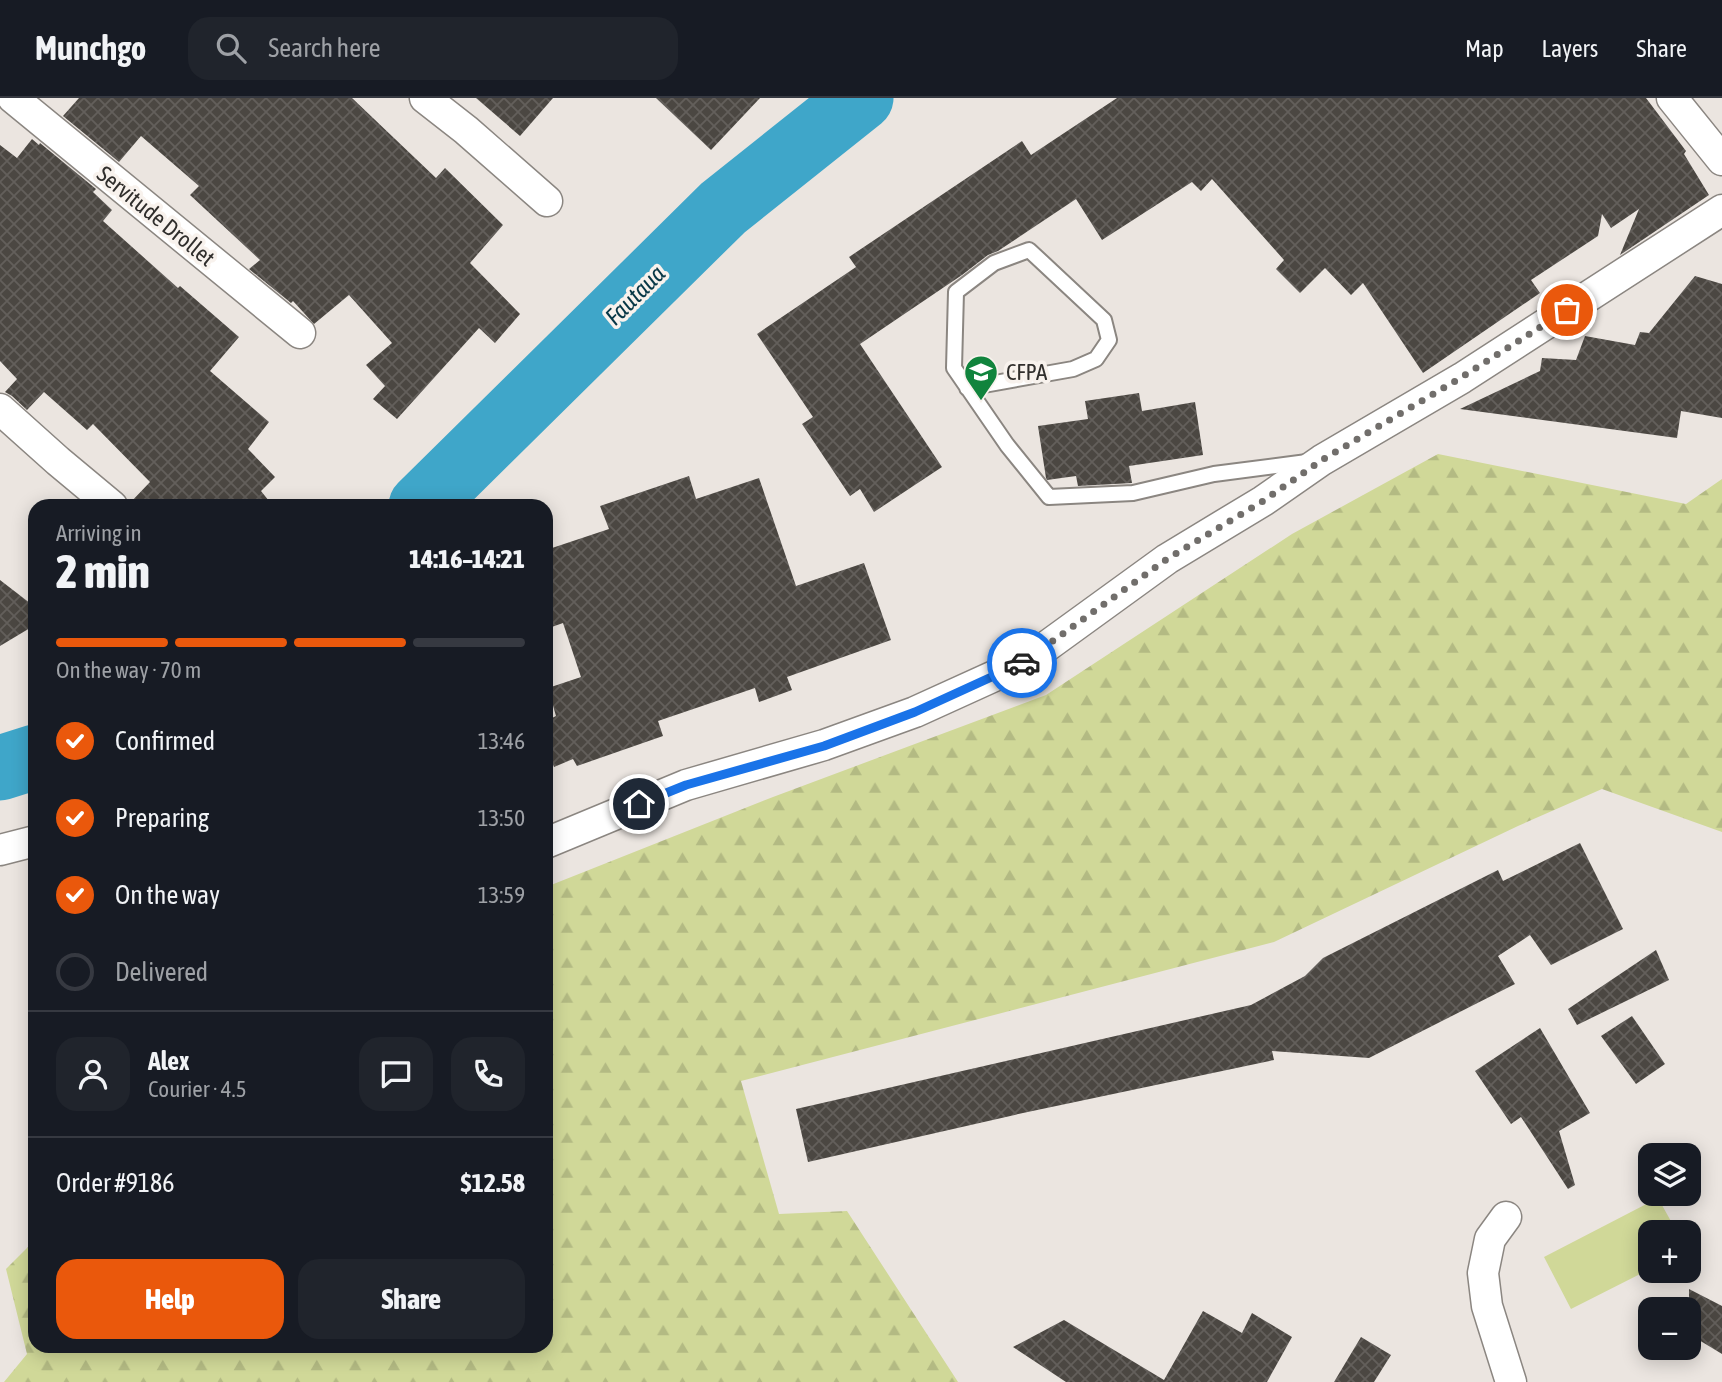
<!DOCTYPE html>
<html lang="en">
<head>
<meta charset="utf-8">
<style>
  body { margin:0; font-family:"Asap Condensed",sans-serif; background:#20242c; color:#f1f3f6; height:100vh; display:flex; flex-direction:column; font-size:26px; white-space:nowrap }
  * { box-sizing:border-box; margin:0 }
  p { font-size:23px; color:#9ea1a6 }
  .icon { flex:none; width:38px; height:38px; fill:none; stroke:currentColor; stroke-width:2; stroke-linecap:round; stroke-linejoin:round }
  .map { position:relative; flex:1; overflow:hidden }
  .panel { position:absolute; left:28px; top:401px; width:525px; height:854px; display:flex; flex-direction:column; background:#171b24; border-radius:21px; box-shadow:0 4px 18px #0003 }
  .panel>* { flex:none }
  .fabs { position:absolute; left:1638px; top:1045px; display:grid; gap:14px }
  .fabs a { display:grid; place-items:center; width:63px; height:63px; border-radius:14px; background:#171b24; box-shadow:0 4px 18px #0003; font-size:35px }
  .pin { position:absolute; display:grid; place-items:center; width:60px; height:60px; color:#fff; margin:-30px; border:4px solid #fff; border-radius:50%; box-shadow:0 2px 7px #0007 }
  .courier { position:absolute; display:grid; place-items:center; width:70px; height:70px; margin:-35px; border:5px solid #1a73e8; border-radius:50%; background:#fff; color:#222; box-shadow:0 2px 9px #0007 }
  .headline em { font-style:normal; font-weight:800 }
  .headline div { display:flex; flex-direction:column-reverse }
  .headline { display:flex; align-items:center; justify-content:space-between; height:119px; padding:0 28px }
  h1 { font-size:46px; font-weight:800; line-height:52px }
  .bar { display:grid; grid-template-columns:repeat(4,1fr); gap:10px 7px; align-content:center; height:84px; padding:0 28px }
  .bar i { height:9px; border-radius:5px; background:#363941 }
  .bar .on { background:#ea580c }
  .bar p { grid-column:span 4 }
  .line { display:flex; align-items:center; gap:18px; padding:0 28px; border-top:2px solid #363941 }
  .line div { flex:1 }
  .round { display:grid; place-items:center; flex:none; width:74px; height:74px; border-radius:21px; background:#20242c }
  ol { padding:0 28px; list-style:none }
  li { display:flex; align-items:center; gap:21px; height:77px }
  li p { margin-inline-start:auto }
  li .icon { padding:7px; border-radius:50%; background:#ea580c; color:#fff; stroke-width:4 }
  li:last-child { color:#9ea1a6 }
  li i { width:38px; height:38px; border:4px solid #363941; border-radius:50% }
  .action { display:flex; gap:14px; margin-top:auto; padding:14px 28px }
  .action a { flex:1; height:80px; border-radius:21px; background:#ea580c; color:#fff; font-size:28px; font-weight:800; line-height:80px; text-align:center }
  .action a+a { background:#20242c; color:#f1f3f6 }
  header { display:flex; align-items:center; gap:42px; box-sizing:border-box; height:98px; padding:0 35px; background:#171b24; border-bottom:2px solid #363941 }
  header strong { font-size:33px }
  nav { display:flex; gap:38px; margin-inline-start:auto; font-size:24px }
  .search { width:490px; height:63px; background:#20242c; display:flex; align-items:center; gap:18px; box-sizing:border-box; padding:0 24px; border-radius:21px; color:#9ea1a6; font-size:26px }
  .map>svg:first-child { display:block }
  .green { fill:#d0d898 }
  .forest { fill:url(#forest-firs) }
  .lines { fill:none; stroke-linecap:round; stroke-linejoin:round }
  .river { stroke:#3fa6c9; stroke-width:65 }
  .building { fill:url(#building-cross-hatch) }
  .service-casing { stroke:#8b8681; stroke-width:18 }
  .minor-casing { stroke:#8b8681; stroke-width:33 }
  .service { stroke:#fff; stroke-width:14 }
  .minor { stroke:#fff; stroke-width:30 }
  .done { stroke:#716e6b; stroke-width:7; stroke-dasharray:0 12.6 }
  .route { stroke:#1a73e8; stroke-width:9 }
  .labels { text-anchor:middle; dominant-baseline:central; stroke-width:7; stroke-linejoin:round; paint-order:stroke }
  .street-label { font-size:23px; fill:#302e2c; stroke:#f8f2ed }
  .poi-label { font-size:23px; fill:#302e2c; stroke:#f8f2ed; text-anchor:start }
  .water-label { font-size:24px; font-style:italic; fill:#073746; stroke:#f8f2ed }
</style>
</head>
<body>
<header>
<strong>Munchgo</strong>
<div class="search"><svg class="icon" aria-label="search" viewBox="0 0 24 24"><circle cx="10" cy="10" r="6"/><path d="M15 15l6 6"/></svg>Search here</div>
<nav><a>Map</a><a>Layers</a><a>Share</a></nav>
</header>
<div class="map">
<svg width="1722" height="1284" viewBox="0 0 1722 1284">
  <defs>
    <pattern id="forest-firs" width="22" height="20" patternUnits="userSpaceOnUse" patternTransform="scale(1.75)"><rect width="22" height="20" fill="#d0d898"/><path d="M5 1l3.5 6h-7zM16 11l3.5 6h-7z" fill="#b3ba83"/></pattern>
    <pattern id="building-cross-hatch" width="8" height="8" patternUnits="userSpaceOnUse" patternTransform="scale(1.75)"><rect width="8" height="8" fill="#4b4742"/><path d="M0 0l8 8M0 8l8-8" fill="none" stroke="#635f5b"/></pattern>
  </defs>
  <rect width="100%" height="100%" fill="#ebe5e0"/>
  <path class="green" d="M1658,1100L1677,1134H1650V1171L1571,1211L1544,1159Z"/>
  <path class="forest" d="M1438,356L1686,406L1722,381V734L1602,691L1518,728L1274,844L741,983L779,1116L847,1113L958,1284H4L27,1256L6,1171L35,1142V1248H546V789L773,699L1046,597L1292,436Z"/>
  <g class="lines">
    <g class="river">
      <path d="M421,408L723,110L861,0"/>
      <path d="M0,670L35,659"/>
    </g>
  </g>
  <g class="building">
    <path d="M79,0H352L436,80L445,70L503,127L470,165L520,216L495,245L479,230L397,321L373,301L385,288L366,267L392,245L349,197L314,226L293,203L291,205L249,171L260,162L190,97L199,88L141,38L119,64L63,18Z"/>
    <path d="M476,0H553L520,38Z"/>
    <path d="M656,0H760L711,52Z"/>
    <path d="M1117,0H1646L1686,53L1684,56L1709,97L1620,157L1639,111L1611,130L1602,116L1598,138L1531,182L1540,195L1423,275L1363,185L1351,197L1325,170L1300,195L1276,171L1284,162L1212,81L1201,93L1192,84L1102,142L1076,101L998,153L988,157L962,177L860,246L942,369L874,414L860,391L850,398L802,326L813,319L757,236L856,169L849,159L1022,43L1031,57Z"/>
    <path d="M32,41L39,47L40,45L96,91L93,94L112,112L103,123L178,190L180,188L239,239L210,273L269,324L248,351L275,379L261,393L273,408H129V406L150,384L93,326L87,332L44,294L27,312L12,298L5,294L17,281L0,263V47L17,60Z"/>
    <path d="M1695,178L1722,186V320L1681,313L1677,340L1460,311L1540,273L1542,260L1576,262L1585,238L1635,247L1640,234L1649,235Z"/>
    <path d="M1139,295L1142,313L1195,304L1203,357L1129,368L1132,385L1078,388L1076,378L1047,382L1046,380L1038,328L1088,321L1085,303Z"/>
    <path d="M689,378L696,401L759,380L796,488L864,465L891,542L787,579L792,592L759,604L755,590L658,623L663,638L577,668L573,661L554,669L546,648V623L556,618L548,590L581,579L563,525L546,531V452L609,431L600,408Z"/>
    <path d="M0,482L35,509V527L0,548Z"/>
    <path d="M1580,745L1623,831L1551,867L1530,837L1498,858L1515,886L1369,960L1272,953L1274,962L1023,1015L808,1064L796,1011L1251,907L1305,878L1323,860L1498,772L1503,783Z"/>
    <path d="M1656,852L1669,882L1577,927L1568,911Z"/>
    <path d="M1632,918L1665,966L1636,986L1601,938Z"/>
    <path d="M1540,930L1590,1015L1559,1033L1575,1087L1568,1091L1521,1019L1511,1026L1475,973Z"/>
    <path d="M1689,1191L1722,1208V1256L1689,1236Z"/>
    <path d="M1203,1213L1242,1235L1252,1215L1292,1239L1267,1284H1066L1013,1249L1064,1222L1164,1282Z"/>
    <path d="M1361,1239L1391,1257L1374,1284H1334Z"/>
  </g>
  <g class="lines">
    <g class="service-casing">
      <path id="service" d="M967,290L1073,271L1096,261L1109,242L1104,222L1029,152L994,165L956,194L954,270L1007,347L1049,399L1133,395L1214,376L1307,364"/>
    </g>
    <g class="minor-casing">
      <g id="minor">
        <path d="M13,0L300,235"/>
        <path d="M425,0L466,32L547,103"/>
        <path d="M1672,0L1722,62"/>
        <path d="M0,311L58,363L112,408"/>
        <path d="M546,745L686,687L824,647L915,614L1025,564L1167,461L1263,403L1322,362L1462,280L1722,112"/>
        <path d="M0,752L35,743"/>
        <path d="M1506,1119L1490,1141L1483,1175L1487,1208L1511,1284"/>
      </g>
    </g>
    <use href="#service" class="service"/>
    <use href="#minor" class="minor"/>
  </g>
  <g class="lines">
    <path class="done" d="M1022,565L1167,461L1263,403L1322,362L1462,279L1567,212"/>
    <path class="route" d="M639,706L686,687L824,648L915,614L1022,565"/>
  </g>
  <defs>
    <g id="university-pin" transform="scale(1.75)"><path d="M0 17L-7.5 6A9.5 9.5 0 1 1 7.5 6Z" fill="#11843d" stroke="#f8f2ed"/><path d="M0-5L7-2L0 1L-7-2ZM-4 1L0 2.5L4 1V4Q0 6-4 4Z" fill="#fff"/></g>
  </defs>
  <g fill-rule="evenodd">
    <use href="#university-pin" x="981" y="274"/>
  </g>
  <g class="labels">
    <g class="street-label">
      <text transform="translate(156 118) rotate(39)">Servitude Drollet</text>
    </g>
    <g class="poi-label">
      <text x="1006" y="274">CFPA</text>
    </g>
    <g class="water-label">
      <text transform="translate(635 197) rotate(-45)">Fautaua</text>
    </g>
  </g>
</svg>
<div class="fabs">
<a><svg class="icon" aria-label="layers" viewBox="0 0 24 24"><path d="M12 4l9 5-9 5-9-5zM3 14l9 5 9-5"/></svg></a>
<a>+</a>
<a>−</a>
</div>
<div class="pin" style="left:1567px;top:212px;background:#ea580c"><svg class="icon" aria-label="bag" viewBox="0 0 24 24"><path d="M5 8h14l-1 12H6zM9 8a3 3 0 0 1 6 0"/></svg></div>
<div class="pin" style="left:639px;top:706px;background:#1f2937"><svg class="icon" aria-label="home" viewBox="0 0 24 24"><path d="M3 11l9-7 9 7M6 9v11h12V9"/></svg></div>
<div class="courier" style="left:1022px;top:565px"><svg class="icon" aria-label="car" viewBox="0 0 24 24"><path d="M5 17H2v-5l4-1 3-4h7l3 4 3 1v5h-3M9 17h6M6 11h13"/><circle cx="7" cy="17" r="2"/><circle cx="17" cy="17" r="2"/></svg></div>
<section class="panel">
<div class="headline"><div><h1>2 min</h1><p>Arriving in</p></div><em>14:16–14:21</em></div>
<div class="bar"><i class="on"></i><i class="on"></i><i class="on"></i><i></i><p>On the way · 70 m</p></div>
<ol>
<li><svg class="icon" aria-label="check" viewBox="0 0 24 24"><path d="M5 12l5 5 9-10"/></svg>Confirmed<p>13:46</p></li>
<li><svg class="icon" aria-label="check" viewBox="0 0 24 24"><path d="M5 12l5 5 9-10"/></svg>Preparing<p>13:50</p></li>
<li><svg class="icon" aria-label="check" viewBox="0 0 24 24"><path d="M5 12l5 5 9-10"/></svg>On the way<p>13:59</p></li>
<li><i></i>Delivered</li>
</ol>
<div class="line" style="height:126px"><a class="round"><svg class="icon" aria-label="person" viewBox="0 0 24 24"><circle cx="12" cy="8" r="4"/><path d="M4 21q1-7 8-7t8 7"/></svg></a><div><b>Alex</b><p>Courier · 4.5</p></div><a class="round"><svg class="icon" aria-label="chat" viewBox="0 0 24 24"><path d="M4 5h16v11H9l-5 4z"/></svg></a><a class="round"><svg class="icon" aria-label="phone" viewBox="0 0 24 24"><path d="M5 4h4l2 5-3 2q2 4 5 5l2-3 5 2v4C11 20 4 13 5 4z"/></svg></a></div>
<div class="line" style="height:91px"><div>Order #9186</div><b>$12.58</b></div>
<div class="action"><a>Help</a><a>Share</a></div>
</section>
</div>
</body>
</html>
